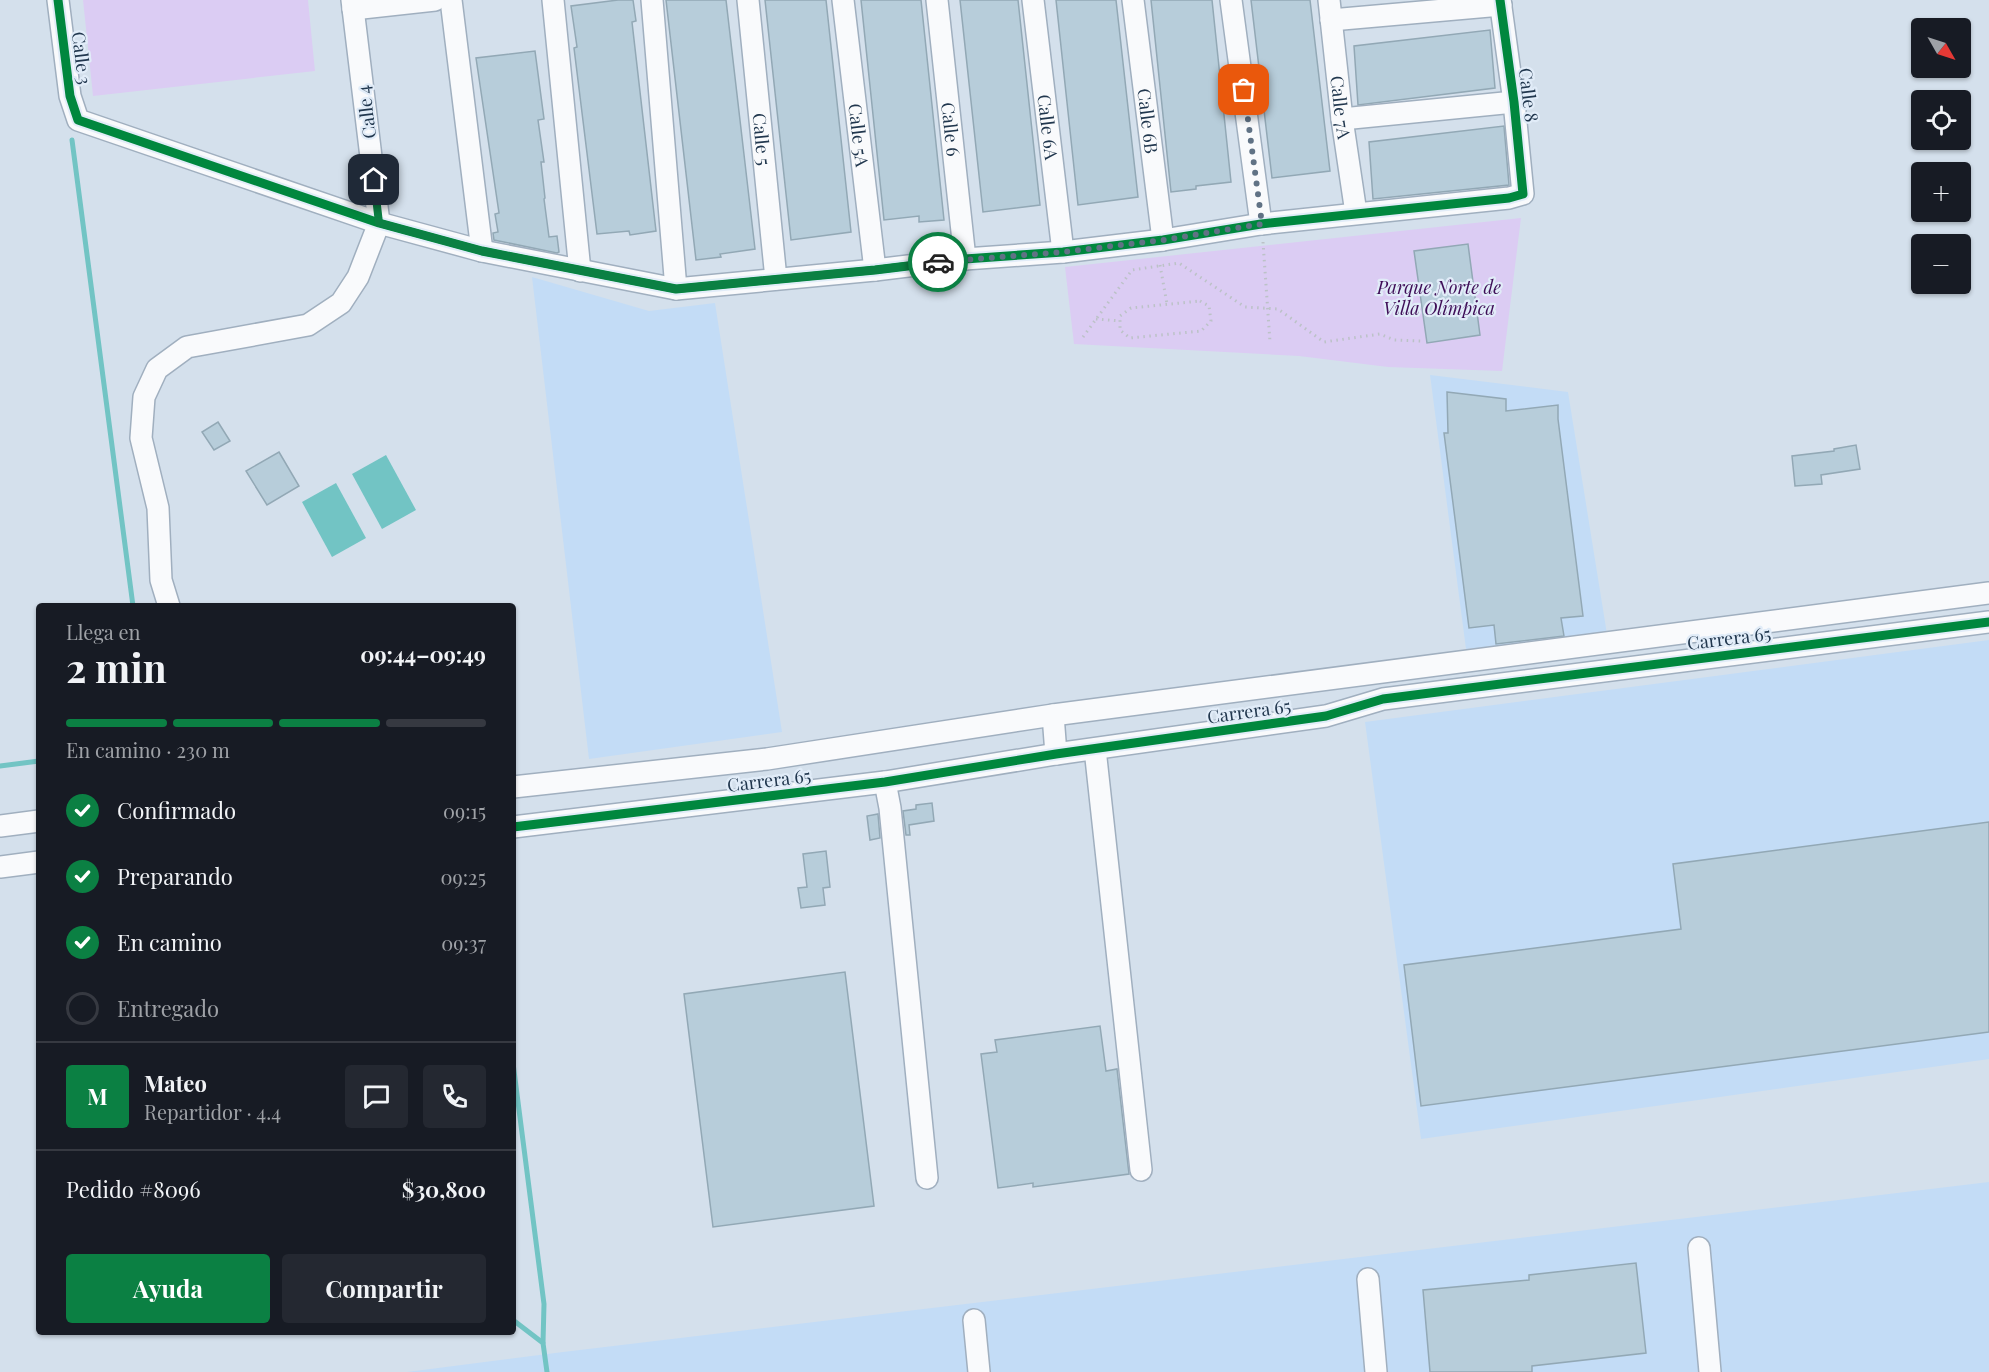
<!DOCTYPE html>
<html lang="es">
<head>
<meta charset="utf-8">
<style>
  body { margin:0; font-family:"Playfair Display",serif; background:#242831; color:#f1f3f6; height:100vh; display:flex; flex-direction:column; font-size:22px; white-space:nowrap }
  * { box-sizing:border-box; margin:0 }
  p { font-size:20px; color:#9ea1a6 }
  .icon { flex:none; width:33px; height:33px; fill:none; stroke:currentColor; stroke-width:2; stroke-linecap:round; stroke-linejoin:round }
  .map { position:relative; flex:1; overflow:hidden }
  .panel { position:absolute; left:36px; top:603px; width:480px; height:732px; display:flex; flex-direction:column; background:#171b24; border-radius:6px; box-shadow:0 2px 4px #0004 }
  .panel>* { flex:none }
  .needle { width:39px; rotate:129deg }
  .controls { position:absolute; left:1911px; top:18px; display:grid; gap:12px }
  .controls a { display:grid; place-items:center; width:60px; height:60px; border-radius:6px; background:#171b24; box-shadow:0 2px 4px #0004; font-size:30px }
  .pin { position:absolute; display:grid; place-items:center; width:51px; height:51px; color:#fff; margin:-26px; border-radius:12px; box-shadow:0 3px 9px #0006 }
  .courier { position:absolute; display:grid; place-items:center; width:60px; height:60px; margin:-30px; border:4px solid #0b8043; border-radius:50%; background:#fff; color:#222; box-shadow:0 2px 8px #0007 }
  .head em { font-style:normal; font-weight:700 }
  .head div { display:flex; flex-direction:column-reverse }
  .head { display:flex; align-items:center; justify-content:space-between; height:102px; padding:0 30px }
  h1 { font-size:39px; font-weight:700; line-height:45px }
  .bar { display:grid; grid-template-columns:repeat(4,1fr); gap:9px 6px; align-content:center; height:72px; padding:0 30px }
  .bar i { height:8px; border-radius:4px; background:#363941 }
  .bar .active { background:#0b8043 }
  .bar p { grid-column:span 4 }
  .line { display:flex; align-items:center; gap:15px; padding:0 30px; border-top:2px solid #363941 }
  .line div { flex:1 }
  .round { display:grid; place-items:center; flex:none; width:63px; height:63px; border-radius:6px; background:#242831 }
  ol { padding:0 30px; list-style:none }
  li { display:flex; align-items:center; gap:18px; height:66px }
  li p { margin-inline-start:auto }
  li .icon { padding:6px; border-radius:50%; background:#0b8043; color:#fff; stroke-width:4 }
  li:last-child { color:#9ea1a6 }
  li i { width:33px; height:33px; border:3px solid #363941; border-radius:50% }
  .action { display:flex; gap:12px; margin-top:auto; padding:12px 30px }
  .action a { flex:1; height:69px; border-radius:6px; background:#0b8043; color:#fff; font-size:24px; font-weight:700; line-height:69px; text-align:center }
  .action a+a { background:#242831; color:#f1f3f6 }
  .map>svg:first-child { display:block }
  .built { fill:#c3dcf6 }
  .green { fill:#dbccf3 }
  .water { fill:#72c4c4 }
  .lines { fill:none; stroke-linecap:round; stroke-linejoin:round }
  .stream { stroke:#72c4c4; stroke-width:5 }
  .building { fill:#b7cdda; stroke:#92a8b5; stroke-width:1.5 }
  .minor-casing { stroke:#a0afbf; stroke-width:24 }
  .path { stroke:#bcc2c7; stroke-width:3; stroke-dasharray:1.5 4.5; stroke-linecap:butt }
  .minor { stroke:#f9fafc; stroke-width:21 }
  .cycleway-casing { stroke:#e1ecf8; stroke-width:13 }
  .cycleway { stroke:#00873e; stroke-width:9 }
  .done { stroke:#607285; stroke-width:6; stroke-dasharray:0 10.8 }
  .route { stroke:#0b8043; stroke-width:8 }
  .labels { text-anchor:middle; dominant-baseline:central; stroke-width:4.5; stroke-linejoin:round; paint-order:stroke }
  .street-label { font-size:18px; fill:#21374e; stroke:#e1ecf8 }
  .park-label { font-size:18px; font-style:italic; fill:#3e0e57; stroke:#e1ecf8 }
</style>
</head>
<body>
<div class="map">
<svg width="1989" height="1372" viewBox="0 0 1989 1372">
  <rect width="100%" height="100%" fill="#d4e0ec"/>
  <g class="built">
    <path d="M532,277L649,311L715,303L782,732L589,759Z"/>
    <path d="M1430,375L1568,392L1607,634L1466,649Z"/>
    <path d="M1989,640V1059L1421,1139L1365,722Z"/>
    <path d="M1989,1182V1372H407L563,1352Z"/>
  </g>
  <g class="green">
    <path d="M83,0H308L315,71L93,96Z"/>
    <path d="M1521,218L1502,371L1388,367L1299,356L1074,344L1065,267Z"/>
  </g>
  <g class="water">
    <path d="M386,455L416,510L382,529L352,474Z"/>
    <path d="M336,483L366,538L332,557L302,502Z"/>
  </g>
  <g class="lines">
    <g class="stream">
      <path d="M72,140L133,606"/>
      <path d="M0,766L39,761"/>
      <path d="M513,1063L544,1304L543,1343"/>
      <path d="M513,1320L543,1343L547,1372"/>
    </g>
  </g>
  <g class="building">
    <path d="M618,0H633L636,21L632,22L656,231L630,235L629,231L597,234L574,48L577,47L571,6Z"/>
    <path d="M666,0H726L755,249L720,254L721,257L696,260Z"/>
    <path d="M765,0H826L851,232L791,240Z"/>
    <path d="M861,0H921L944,220L919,222V216L884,220Z"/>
    <path d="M960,0H1018L1040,205L983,212Z"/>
    <path d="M1056,0H1116L1138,197L1078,205Z"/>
    <path d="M1151,0H1212L1231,182L1196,186V189L1171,192Z"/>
    <path d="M1251,0H1310L1330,171L1272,178Z"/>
    <path d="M1490,30L1495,88L1358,105L1354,46Z"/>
    <path d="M535,51L544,119L538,120L544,162H541L545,198L544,199L549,237L557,236L559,252L557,253L494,240L493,233L498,232L495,214L499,213L476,58Z"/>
    <path d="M1504,126L1509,185L1373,199L1369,142Z"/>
    <path d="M1468,244L1480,335L1427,343L1414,251Z"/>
    <path d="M1447,392L1506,399V411L1558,405V419L1583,616L1561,618L1564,636L1496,644L1494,625L1469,628L1444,433H1448Z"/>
    <path d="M218,422L230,441L214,450L202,432Z"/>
    <path d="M1856,445L1860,469L1821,475L1822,484L1795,486L1792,456L1834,451V449Z"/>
    <path d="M279,452L299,486L267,505L246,471Z"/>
    <path d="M932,803L934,821L909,825L910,835H906L903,811L916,809V805Z"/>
    <path d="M878,814L880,838L870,840L867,816Z"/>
    <path d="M1989,822V1032L1421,1106L1404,965L1681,929L1673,864Z"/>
    <path d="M826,851L830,887L823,888L825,905L801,908L798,888L807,887L803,854Z"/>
    <path d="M845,972L874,1206L713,1227L684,994Z"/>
    <path d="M1100,1026L1106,1071L1117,1069L1129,1174L1033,1187V1183L998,1188L981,1054L997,1052L995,1040Z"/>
    <path d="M1636,1263L1646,1353L1532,1366V1372H1430L1423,1290L1529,1280V1275Z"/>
  </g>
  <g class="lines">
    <g class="minor-casing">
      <g id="minor">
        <path d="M58,0L70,96L78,120L379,223L482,251L676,289L875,270L965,259L1063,252L1163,240L1261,224L1509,198L1523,194L1514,102L1500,0"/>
        <path d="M451,0L482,251"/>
        <path d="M553,0L580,271"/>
        <path d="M652,0L676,289"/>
        <path id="s1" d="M748,0L776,279"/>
        <path id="s2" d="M843,0L875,270"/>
        <path id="s3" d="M937,0L965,259"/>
        <path id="s4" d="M1033,0L1063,252"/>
        <path id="s5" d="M1133,0L1163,240"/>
        <path d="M1231,0L1261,224"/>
        <path id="s6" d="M1329,0L1342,119L1356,213"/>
        <path d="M353,9L435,0"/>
        <path d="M1331,20L1501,5"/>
        <path d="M1342,119L1514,102"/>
        <path d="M169,606L161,580L158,508L141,438L144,397L157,369L187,347L308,325L341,303L358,277L379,223L352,0"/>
        <path d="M1053,715L1056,754"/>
        <path d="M1095,749L1141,1170"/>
        <path d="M885,782L890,808L927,1178"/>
        <path d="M513,787L767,759L1053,715L1989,593"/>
        <path d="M0,826L39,821"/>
        <path d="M513,827L885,782L1056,754L1326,716L1383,699L1989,622"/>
        <path d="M0,867L39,862"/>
        <path d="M1699,1248L1710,1372"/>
        <path d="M1368,1279L1376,1372"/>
        <path d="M974,1320L979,1372"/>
      </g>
    </g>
    <g class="path">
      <path d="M1263,242L1270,342"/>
      <path d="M1160,265L1167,304"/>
      <path d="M1200,301L1209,306L1211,321L1201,331L1130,338L1120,330V316L1131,308Z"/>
      <path d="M1096,319L1120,321"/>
      <path d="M1083,337L1132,270L1179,263L1245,307L1278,309L1324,342L1380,334L1394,340L1421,341"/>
    </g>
    <use href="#minor" class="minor"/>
    <g class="cycleway-casing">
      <g id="cycleway">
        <path d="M58,0L70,96L78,120L379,223L482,251L676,289L875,270L965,259L1063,252L1163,240L1261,224L1509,198L1523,194L1514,102L1500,0"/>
        <path d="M513,827L885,782L1056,754L1326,716L1383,699L1989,622"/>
      </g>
    </g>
    <use href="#cycleway" class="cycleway"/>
  </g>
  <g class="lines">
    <path class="done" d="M938,262L1063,252L1163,240L1262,224L1244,90"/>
    <path class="route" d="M374,180L379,223L482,251L676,289L875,270L938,262"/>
  </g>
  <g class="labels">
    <g class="street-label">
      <text transform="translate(82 58) rotate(83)">Calle 3</text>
      <text transform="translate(1529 95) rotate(83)">Calle 8</text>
      <text stroke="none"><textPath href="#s6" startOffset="108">Calle 7A</textPath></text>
      <text transform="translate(366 112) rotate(-97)">Calle 4</text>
      <text stroke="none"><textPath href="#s5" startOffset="122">Calle 6B</textPath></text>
      <text stroke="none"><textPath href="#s4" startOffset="128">Calle 6A</textPath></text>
      <text stroke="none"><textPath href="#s3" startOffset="130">Calle 6</textPath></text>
      <text stroke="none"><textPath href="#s2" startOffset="136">Calle 5A</textPath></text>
      <text stroke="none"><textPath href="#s1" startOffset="140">Calle 5</textPath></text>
      <text transform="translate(1729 638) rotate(-7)">Carrera 65</text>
      <text transform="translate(1249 711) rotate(-8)">Carrera 65</text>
      <text transform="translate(769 780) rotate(-7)">Carrera 65</text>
    </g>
    <g class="park-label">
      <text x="1439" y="287">Parque Norte de<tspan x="1439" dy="21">Villa Olímpica</tspan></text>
    </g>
  </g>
</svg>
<div class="controls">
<a><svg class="needle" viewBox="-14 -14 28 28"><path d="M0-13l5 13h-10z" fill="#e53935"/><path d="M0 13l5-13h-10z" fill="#9ea1a6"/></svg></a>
<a><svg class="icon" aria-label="locate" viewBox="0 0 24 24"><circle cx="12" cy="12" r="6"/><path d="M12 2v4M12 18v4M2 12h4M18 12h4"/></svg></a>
<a>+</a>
<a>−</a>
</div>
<div class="pin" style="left:1244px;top:90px;background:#ea580c"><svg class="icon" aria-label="bag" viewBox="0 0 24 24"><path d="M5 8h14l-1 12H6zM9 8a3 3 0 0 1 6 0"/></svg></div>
<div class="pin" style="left:374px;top:180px;background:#1f2937"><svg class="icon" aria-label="home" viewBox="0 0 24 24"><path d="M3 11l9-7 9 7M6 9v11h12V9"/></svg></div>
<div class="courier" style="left:938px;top:262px"><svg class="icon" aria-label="car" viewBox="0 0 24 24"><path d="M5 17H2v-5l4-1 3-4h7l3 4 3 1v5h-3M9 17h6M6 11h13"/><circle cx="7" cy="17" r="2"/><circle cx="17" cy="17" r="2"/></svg></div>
<section class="panel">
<div class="head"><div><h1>2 min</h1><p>Llega en</p></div><em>09:44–09:49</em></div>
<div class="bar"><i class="active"></i><i class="active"></i><i class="active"></i><i></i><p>En camino · 230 m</p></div>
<ol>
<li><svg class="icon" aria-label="check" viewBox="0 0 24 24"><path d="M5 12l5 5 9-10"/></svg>Confirmado<p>09:15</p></li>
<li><svg class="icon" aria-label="check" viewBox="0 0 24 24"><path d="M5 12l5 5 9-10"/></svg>Preparando<p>09:25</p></li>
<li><svg class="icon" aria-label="check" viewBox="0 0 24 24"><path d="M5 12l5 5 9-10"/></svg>En camino<p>09:37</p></li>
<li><i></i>Entregado</li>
</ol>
<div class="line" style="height:108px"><b class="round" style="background:#0b8043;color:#fff">M</b><div><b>Mateo</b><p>Repartidor · 4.4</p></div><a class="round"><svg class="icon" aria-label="chat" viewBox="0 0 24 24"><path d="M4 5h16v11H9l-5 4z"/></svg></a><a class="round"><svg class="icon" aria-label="phone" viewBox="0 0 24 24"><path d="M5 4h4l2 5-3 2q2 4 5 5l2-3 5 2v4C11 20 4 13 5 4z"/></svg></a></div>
<div class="line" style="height:78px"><div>Pedido #8096</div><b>$30,800</b></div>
<div class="action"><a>Ayuda</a><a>Compartir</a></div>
</section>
</div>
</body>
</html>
